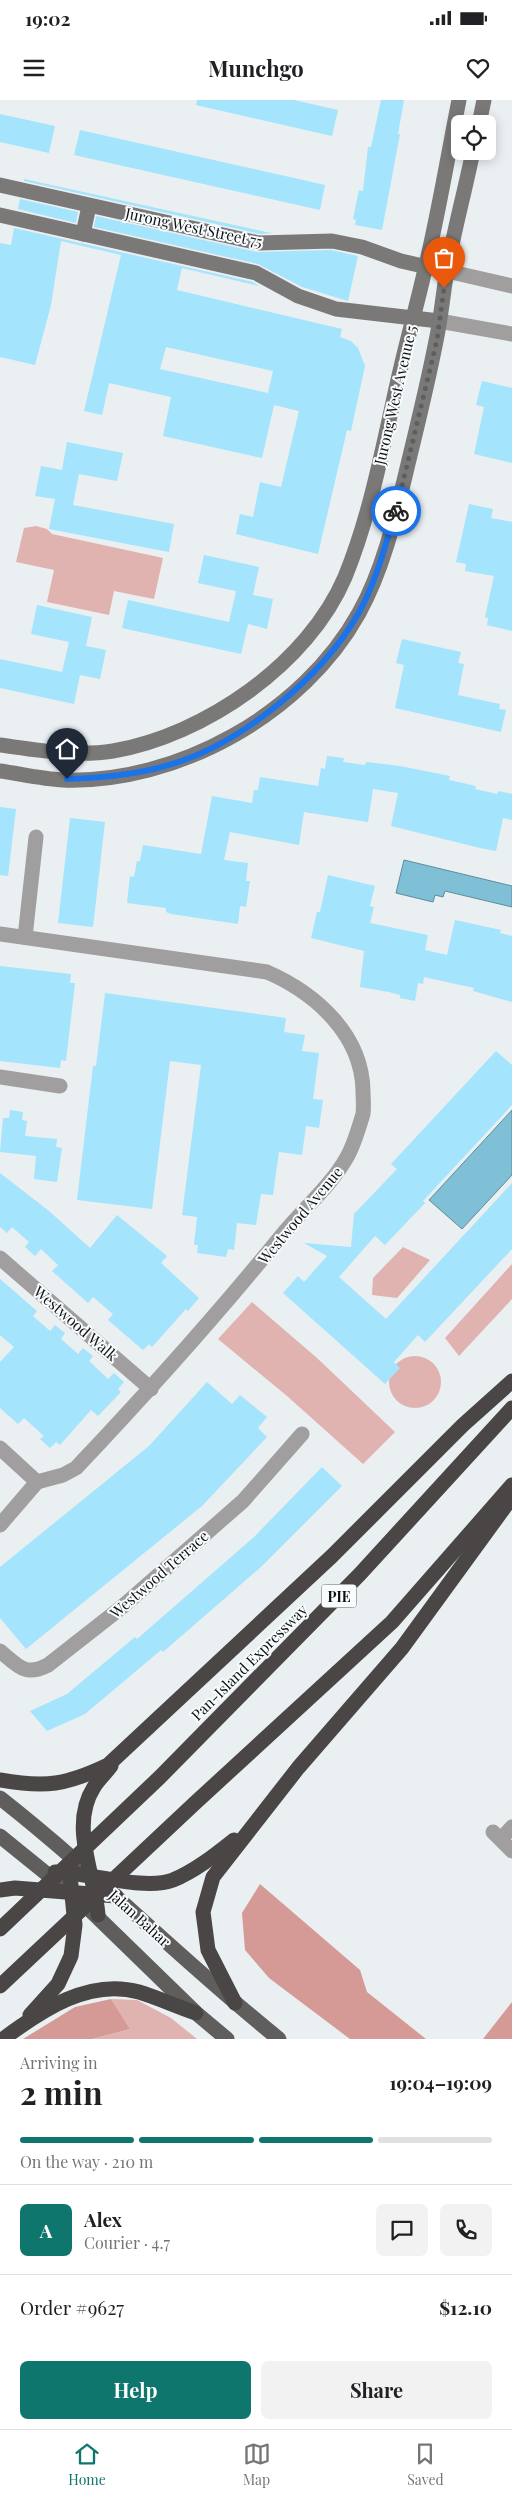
<!DOCTYPE html>
<html lang="en">
<head>
<meta charset="utf-8">
<style>
  body { margin:0; font-family:"Playfair Display",serif; background:#f2f2f2; color:#202124; height:100vh; display:flex; flex-direction:column; font-size:19px; white-space:nowrap }
  * { box-sizing:border-box; margin:0 }
  p { font-size:16px; color:#757577 }
  .icon { flex:none; width:28px; height:28px; fill:none; stroke:currentColor; stroke-width:2; stroke-linecap:round; stroke-linejoin:round }
  .map { position:relative; height:1939px; overflow:hidden }
  .panel { display:flex; flex-direction:column; background:#fff; flex:1 }
  .panel>* { flex:none }
  .buttons { position:absolute; left:451px; top:15px; display:grid; gap:10px }
  .buttons a { display:grid; place-items:center; width:45px; height:45px; border-radius:8px; background:#fff; box-shadow:0 2px 12px #0003; font-size:25px }
  .pin { position:absolute; display:grid; place-items:center; width:42px; height:42px; color:#fff; margin:-51px -21px; border-radius:50% 50% 50% 0; rotate:-45deg; box-shadow:0 0 5px #0007 }
  .pin .icon { rotate:45deg }
  .courier { position:absolute; display:grid; place-items:center; width:50px; height:50px; margin:-25px; border:4px solid #1a73e8; border-radius:50%; background:#fff; color:#222; box-shadow:0 1px 6px #0007 }
  .head em { font-style:normal; font-weight:700 }
  .head div { display:flex; flex-direction:column-reverse }
  .head { display:flex; align-items:center; justify-content:space-between; height:85px; padding:0 20px }
  h1 { font-size:32px; font-weight:700; line-height:38px }
  .bar { display:grid; grid-template-columns:repeat(4,1fr); gap:8px 5px; align-content:center; height:60px; padding:0 20px }
  .bar i { height:6px; border-radius:4px; background:#e0e0e0 }
  .bar .selected { background:#0f766e }
  .bar p { grid-column:span 4 }
  .line { display:flex; align-items:center; gap:12px; padding:0 20px; border-top:1px solid #e0e0e0 }
  .line div { flex:1 }
  .round { display:grid; place-items:center; flex:none; width:52px; height:52px; border-radius:8px; background:#f2f2f2 }
  .cta { display:flex; gap:10px; margin-top:auto; padding:10px 20px }
  .cta a { flex:1; height:58px; border-radius:8px; background:#0f766e; color:#fff; font-size:20px; font-weight:700; line-height:58px; text-align:center }
  .cta a+a { background:#f2f2f2; color:#202124 }
  .status { display:flex; justify-content:space-between; align-items:center; height:35px; padding:0 25px; background:#fff; direction:ltr }
  .status svg { height:14px; fill:currentColor }
  header { display:flex; justify-content:space-between; align-items:center; height:65px; padding:0 20px; background:#fff; font-size:22px; font-weight:700 }
  .dock { display:flex; justify-content:space-around; align-items:center; height:70px; border-top:1px solid #e0e0e0; background:#fff; font-size:14px; color:#757577 }
  .dock a { display:grid; justify-items:center; gap:2px }
  .dock .selected { color:#0f766e }
  .map>svg:first-child { display:block }
  .green { fill:#e0b3b1 }
  .forest { fill:#d59996 }
  .water { fill:#80c0d7; stroke:#5e8c9c }
  .building { fill:#a4e4fc; fill-rule:evenodd }
  .lines { fill:none; stroke-linecap:round; stroke-linejoin:round }
  .street { stroke:#a09e9e; stroke-width:15 }
  .secondary { stroke:#7b7878; stroke-width:15 }
  .primary { stroke:#605d5d; stroke-width:15 }
  .highway { stroke:#4a4646; stroke-width:15 }
  .done { stroke:#5c5f5f; stroke-width:5; stroke-dasharray:0 9 }
  .route { stroke:#1a73e8; stroke-width:6 }
  .labels { text-anchor:middle; dominant-baseline:central; stroke-width:4; stroke-linejoin:round; paint-order:stroke }
  .shield { fill:#f8fcfe; stroke:#555858; stroke-width:1 }
  .shield-label { font-size:14px; font-weight:bold; fill:#0f1111 }
  .street-label { font-size:15px; fill:#0f1111; stroke:#f8fcfe }
</style>
</head>
<body>
<div class="status"><b>19:02</b><svg viewBox="0 0 49 12"><path d="M0 12V9h3v3zM5 12V6h3v6zM10 12V3h3v9zM15 12V0h3v12zM26 1h20v11H26zM47 4h2v5h-2z"/></svg></div>
<header><svg class="icon" aria-label="menu" viewBox="0 0 24 24"><path d="M4 6h16M4 12h16M4 18h16"/></svg>Munchgo<svg class="icon" aria-label="heart" viewBox="0 0 24 24"><path d="M12 20l-8-8c-3-5 5-10 8-4 3-6 11-1 8 4z"/></svg></header>
<div class="map">
<svg width="512" height="1939" viewBox="0 0 512 1939">
  <rect width="100%" height="100%" fill="#eaeff1"/>
  <g class="green">
    <path d="M36,426L47,429L52,434L163,458L154,499L114,491L109,515L47,502L54,470L16,462L24,428Z"/>
    <path d="M403,1147L430,1160L397,1198L372,1195L373,1178Z"/>
    <path d="M512,1164V1199L459,1256L445,1238Z"/>
    <path d="M252,1202L317,1258L395,1332L363,1364L287,1296L218,1239Z"/>
    <circle cx="415" cy="1282" r="26"/>
    <path d="M111,1899L137,1900L171,1918L197,1939H92L130,1929Z"/>
  </g>
  <g class="forest">
    <path d="M260,1784L360,1870L367,1892L426,1939H350L269,1878L245,1850L242,1813Z"/>
    <path d="M111,1899L130,1929L92,1939H23L75,1907Z"/>
    <path d="M512,1902V1939H483Z"/>
  </g>
  <g class="water">
    <path d="M404,760L512,786V807L445,791L443,797L435,795L433,802L396,793Z"/>
    <path d="M512,1010V1075L462,1129L429,1100Z"/>
  </g>
  <g class="building">
    <path d="M197,0H294L338,10L332,36L196,5Z"/>
    <path d="M381,0H404L398,34H400L382,130L355,125L356,120L353,119L359,90L363,91L368,47H371Z"/>
    <path d="M0,14L55,26L49,53L0,42Z"/>
    <path d="M80,30L325,85L320,110L74,55Z"/>
    <path d="M24,79L266,132L272,133L260,134L24,81Z"/>
    <path d="M20,99L78,112L76,123L18,109Z"/>
    <path d="M96,116L257,152L331,150L358,156L348,201L302,187L258,164L94,127Z"/>
    <path d="M14,128L253,182L259,186L182,168L177,190L342,229L340,237L351,241L358,248L365,266L351,331L347,330L318,454L236,434L240,414L253,417L260,382L281,387L299,311L274,305L262,358L163,336L171,297L109,283L102,315L84,311L121,155L61,141L51,205L35,265L0,257V143L11,145ZM166,247L273,271L268,293L160,269Z"/>
    <path d="M482,281L512,288V363L474,354L484,307L476,305Z"/>
    <path d="M67,342L123,353L117,381L79,374L73,405L174,424L169,452L49,429L55,399L35,396L41,366L62,370Z"/>
    <path d="M469,404L493,409L491,418L512,422V531L487,525L488,518L485,517L494,476L465,471L466,464L456,462Z"/>
    <path d="M204,455L259,467L253,495L273,499L267,529L248,524L241,554L122,528L128,500L229,522L236,491L198,483Z"/>
    <path d="M37,505L92,517L86,546L106,550L100,579L80,575L74,604L0,588V559L62,572L69,542L31,534Z"/>
    <path d="M402,539L461,552L458,563L464,564L458,595L500,604L499,609L506,610L501,632L395,608L404,565L396,563Z"/>
    <path d="M327,656L344,658L343,662L365,665L366,662L400,666L450,676L449,680L476,686L475,689L497,694L498,691L512,694V720L503,718L496,751L480,748L391,726L398,693L373,689L368,722L304,712L299,745L230,732L224,760L248,763L246,781H250L246,807L240,806L238,824L171,814L166,812V808L127,803L130,776L134,777L137,761H140L143,745L201,754L212,696L252,703L254,690H258L260,677L318,686L321,668L325,669Z"/>
    <path d="M0,707L16,709L8,776L0,775Z"/>
    <path d="M70,718L105,722L93,827L58,823Z"/>
    <path d="M328,775L375,786L370,806L374,807L370,823L428,835L425,850L447,855L455,820L501,830L500,833L512,836V902L473,891L474,888L424,877L423,884L418,883L415,901L400,898V895L389,892L360,887L364,851L311,838L317,812H320Z"/>
    <path d="M0,866L71,874L70,883H75L66,961L61,960L60,968L0,961Z"/>
    <path d="M105,893L286,918L284,932L305,935L302,951L319,953L313,999L323,1000L319,1028L306,1026L302,1055L279,1052L273,1095L261,1094L256,1125L237,1123L234,1150L228,1149L226,1157L197,1153L198,1145H194L197,1117L182,1115L201,965L170,961L152,1109L77,1100L93,966H96Z"/>
    <path d="M496,951L512,965V1005L423,1101L425,1103L385,1145L375,1136L339,1177L386,1219L512,1083V1149L425,1242L418,1235L394,1262L400,1268L385,1284L283,1193L298,1176L304,1182L327,1156L304,1143L351,1147L354,1114L397,1069L391,1064Z"/>
    <path d="M10,1010L23,1012L22,1020L27,1021L25,1036L57,1039L56,1047L62,1048L57,1082L34,1079L36,1056L0,1052L3,1018H9Z"/>
    <path d="M0,1073L49,1111L90,1148L117,1115L167,1156L161,1163L199,1198L188,1211L186,1209L152,1247L149,1244L143,1250L108,1220L113,1214L93,1197L88,1203L52,1171L58,1165L41,1149L35,1156L25,1147L29,1142L12,1127L7,1133L0,1127Z"/>
    <path d="M0,1179L37,1211L33,1216L50,1231L55,1225L65,1233L61,1239L78,1254L83,1248L93,1256L89,1261L108,1279L114,1273L124,1282L118,1289L121,1292L98,1316L91,1310L60,1345L56,1342L50,1348L40,1339L44,1336L24,1318L18,1324L0,1308V1262L14,1247L0,1235Z"/>
    <path d="M207,1282L232,1304L240,1295L267,1317L258,1328L267,1337L202,1406L26,1549L0,1518V1467L149,1346Z"/>
    <path d="M322,1367L342,1386L261,1467L163,1552L161,1550L85,1614L47,1631L30,1611L67,1594L135,1537L137,1539L254,1437Z"/>
  </g>
  <g class="lines">
    <g class="street">
      <path d="M447,171L512,186"/>
      <path d="M439,221L512,234"/>
      <path d="M0,834L267,872C315,893 362,934 363,991C363,998 364,1007 363,1014C359,1027 354,1045 347,1057C331,1086 303,1109 282,1135C216,1216 147,1293 76,1368L63,1375L37,1382"/>
      <path d="M25,837L36,737"/>
      <path d="M0,977L60,986"/>
      <path d="M0,1158L151,1289"/>
      <path d="M0,1348L37,1382"/>
      <path d="M0,1425L37,1382"/>
      <path d="M0,1551C18,1566 25,1577 48,1565L122,1507L243,1401L302,1334"/>
      <path d="M493,1732L512,1751"/>
      <path d="M501,1739L512,1727"/>
    </g>
    <g class="secondary">
      <path d="M479,24L484,0"/>
      <path d="M0,85L259,143L332,141L362,147L401,161L436,169"/>
      <path d="M0,115L256,173L298,196L336,209L439,221"/>
      <path d="M83,134L89,106"/>
      <path d="M0,645C37,650 76,657 113,651C205,635 308,564 345,477C372,411 384,340 400,271C408,236 418,201 426,165C439,111 448,55 459,0"/>
      <path d="M0,671C21,674 42,679 63,680C177,684 303,614 359,513C384,468 396,414 408,364C418,323 428,282 436,241C441,218 443,194 447,170C454,130 465,91 473,51"/>
    </g>
    <g class="primary">
      <path d="M0,1698C97,1774 183,1862 279,1939"/>
      <path d="M0,1736L63,1787"/>
      <path d="M88,1808L196,1913L227,1939"/>
    </g>
    <g class="highway">
      <path d="M0,1680C46,1688 66,1685 108,1665L332,1456L463,1325L512,1281"/>
      <path d="M55,1772C87,1772 144,1791 173,1780C195,1771 215,1755 234,1740"/>
      <path d="M0,1790L15,1788L116,1796"/>
      <path d="M98,1815C95,1774 69,1726 94,1687C98,1680 106,1673 111,1666"/>
      <path d="M0,1829L160,1677L360,1474L512,1308"/>
      <path d="M0,1886L195,1703L392,1522L512,1385"/>
      <path d="M235,1903L208,1850L203,1812L213,1777L298,1668L402,1548L512,1397"/>
      <path d="M30,1915L58,1884L71,1856L75,1825L69,1765"/>
      <path d="M3,1939C42,1910 89,1878 139,1892C156,1897 178,1907 196,1913"/>
    </g>
  </g>
  <g class="lines">
    <path class="done" d="M396,411L437,240L444,188"/>
    <path class="route" d="M67,679C102,678 138,675 172,664C242,643 322,577 358,514C376,483 385,445 396,411"/>
  </g>
  <g class="labels">
    <rect class="shield" x="321.5" y="1484.5" width="35" height="23" rx="4"/>
    <g class="shield-label">
      <text x="339" y="1496">PIE</text>
    </g>
    <g class="street-label">
      <text transform="translate(194 127) rotate(12)">Jurong West Street 75</text>
      <text transform="translate(395 295) rotate(-77)">Jurong West Avenue 5</text>
      <text transform="translate(300 1115) rotate(-50)">Westwood Avenue</text>
      <text transform="translate(76 1223) rotate(41)">Westwood Walk</text>
      <text transform="translate(159 1474) rotate(-41)">Westwood Terrace</text>
      <text transform="translate(249 1562) rotate(-45)">Pan-Island Expressway</text>
      <text transform="translate(140 1818) rotate(42)">Jalan Bahar</text>
    </g>
  </g>
</svg>
<div class="buttons">
<a><svg class="icon" aria-label="locate" viewBox="0 0 24 24"><circle cx="12" cy="12" r="6"/><path d="M12 2v4M12 18v4M2 12h4M18 12h4"/></svg></a>
</div>
<div class="pin" style="left:444px;top:188px;background:#ea580c"><svg class="icon" aria-label="bag" viewBox="0 0 24 24"><path d="M5 8h14l-1 12H6zM9 8a3 3 0 0 1 6 0"/></svg></div>
<div class="pin" style="left:67px;top:679px;background:#1f2937"><svg class="icon" aria-label="home" viewBox="0 0 24 24"><path d="M3 11l9-7 9 7M6 9v11h12V9"/></svg></div>
<div class="courier" style="left:396px;top:411px"><svg class="icon" aria-label="bike" viewBox="0 0 24 24"><circle cx="6" cy="16" r="4"/><circle cx="18" cy="16" r="4"/><path d="M6 16l4-8h5l3 8M10 8l3 8H6M13 5h3"/></svg></div>
</div>
<section class="panel">
<div class="head"><div><h1>2 min</h1><p>Arriving in</p></div><em>19:04–19:09</em></div>
<div class="bar"><i class="selected"></i><i class="selected"></i><i class="selected"></i><i></i><p>On the way · 210 m</p></div>
<div class="line" style="height:90px"><b class="round" style="background:#0f766e;color:#fff">A</b><div><b>Alex</b><p>Courier · 4.7</p></div><a class="round"><svg class="icon" aria-label="chat" viewBox="0 0 24 24"><path d="M4 5h16v11H9l-5 4z"/></svg></a><a class="round"><svg class="icon" aria-label="phone" viewBox="0 0 24 24"><path d="M5 4h4l2 5-3 2q2 4 5 5l2-3 5 2v4C11 20 4 13 5 4z"/></svg></a></div>
<div class="line" style="height:65px"><div>Order #9627</div><b>$12.10</b></div>
<div class="cta"><a>Help</a><a>Share</a></div>
</section>
<nav class="dock">
<a class="selected"><svg class="icon" aria-label="home" viewBox="0 0 24 24"><path d="M3 11l9-7 9 7M6 9v11h12V9"/></svg>Home</a>
<a><svg class="icon" aria-label="map" viewBox="0 0 24 24"><path d="M3 6l6-2 6 2 6-2v14l-6 2-6-2-6 2zM9 4v14M15 6v14"/></svg>Map</a>
<a><svg class="icon" aria-label="saved" viewBox="0 0 24 24"><path d="M7 4h10v16l-5-4-5 4z"/></svg>Saved</a>
</nav>
</body>
</html>
